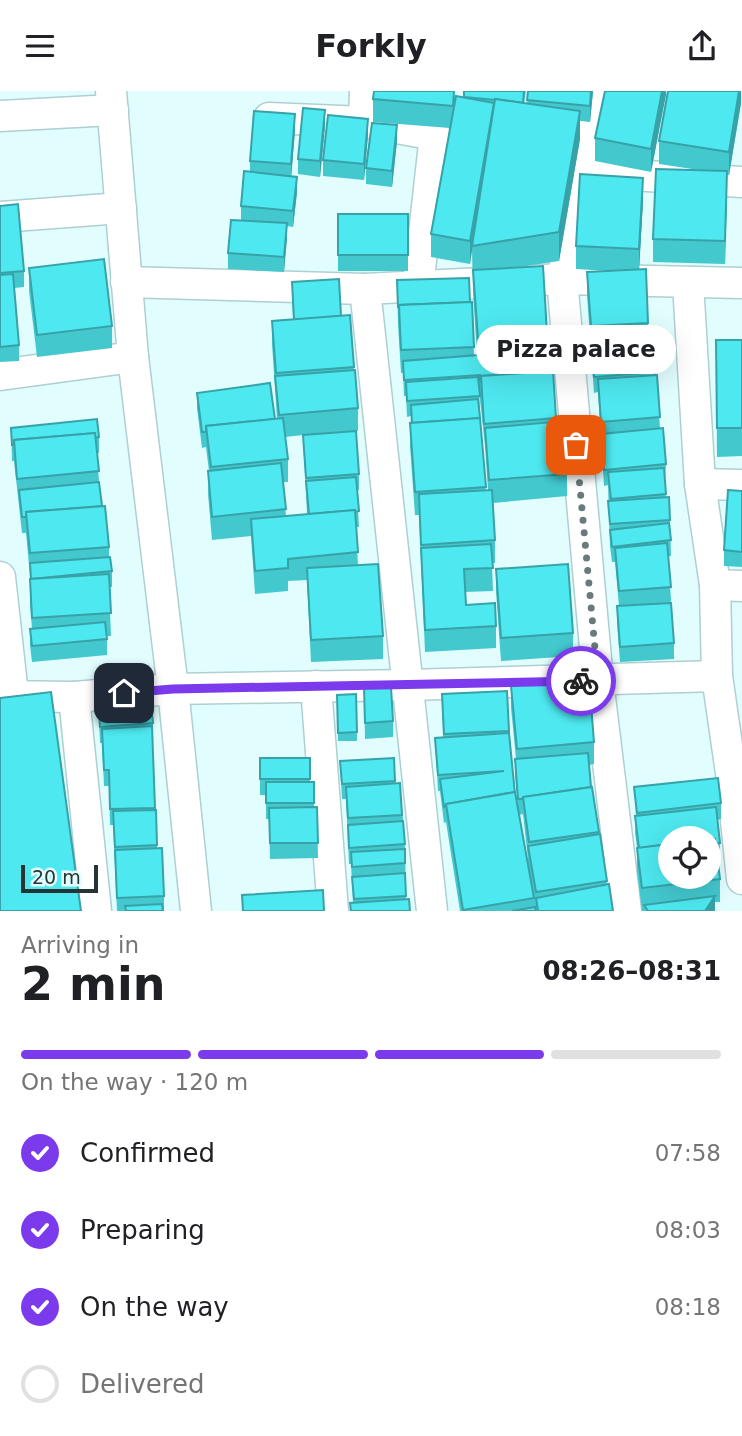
<!DOCTYPE html>
<html lang="en">
<head>
<meta charset="utf-8">
<style>
  body { margin:0; font-family:"DejaVu Sans",sans-serif; background:#f2f2f2; color:#202124; height:100vh; display:flex; flex-direction:column; font-size:26px; white-space:nowrap }
  * { box-sizing:border-box; margin:0 }
  p { font-size:23px; color:#757577 }
  .icon { flex:none; width:38px; height:38px; fill:none; stroke:currentColor; stroke-width:2; stroke-linecap:round; stroke-linejoin:round }
  .map { position:relative; height:820px; overflow:hidden }
  .side { display:flex; flex-direction:column; background:#fff; flex:1 }
  .side>* { flex:none }
  .buttons { position:absolute; left:658px; top:735px; display:grid; gap:14px }
  .buttons a { display:grid; place-items:center; width:63px; height:63px; border-radius:50%; background:#fff; box-shadow:0 7px 28px #0002; font-size:35px }
  .scale { position:absolute; left:21px; bottom:18px; width:77px; box-sizing:border-box; padding-left:7px; border:4px solid #273434; border-top:0; font-size:19px; line-height:24px; white-space:nowrap; color:#273434; -webkit-text-stroke:5px #e2fdfe; paint-order:stroke }
  .pin { position:absolute; display:grid; place-items:center; width:60px; height:60px; color:#fff; margin:-30px; border-radius:14px; box-shadow:0 4px 10px #0006 }
  .courier { position:absolute; display:grid; place-items:center; width:70px; height:70px; margin:-35px; border:5px solid #7c3aed; border-radius:50%; background:#fff; color:#222; box-shadow:0 2px 9px #0007 }
  .bubble { position:absolute; height:49px; border-radius:24px; background:#fff; box-shadow:0 7px 28px #0002; font-size:23px; font-weight:700; line-height:49px; text-align:center }
  .headline em { font-style:normal; font-weight:700 }
  .headline div { display:flex; flex-direction:column-reverse }
  .headline { display:flex; align-items:center; justify-content:space-between; height:119px; padding:0 21px }
  h1 { font-size:46px; font-weight:700; line-height:52px }
  .bar { display:grid; grid-template-columns:repeat(4,1fr); gap:10px 7px; align-content:center; height:84px; padding:0 21px }
  .bar i { height:9px; border-radius:5px; background:#e0e0e0 }
  .bar .selected { background:#7c3aed }
  .bar p { grid-column:span 4 }
  ol { padding:0 21px; list-style:none }
  li { display:flex; align-items:center; gap:21px; height:77px }
  li p { margin-inline-start:auto }
  li .icon { padding:7px; border-radius:50%; background:#7c3aed; color:#fff; stroke-width:4 }
  li:last-child { color:#757577 }
  li i { width:38px; height:38px; border:4px solid #e0e0e0; border-radius:50% }
  header { display:flex; justify-content:space-between; align-items:center; height:91px; padding:0 21px; background:#fff; font-size:32px; font-weight:700 }
  .map>svg:first-child { display:block }
  .lines { fill:none; stroke-linecap:round; stroke-linejoin:round }
  .minor-casing { stroke:#afcfd1; stroke-width:33 }
  .minor { stroke:#fff; stroke-width:30 }
  .wall { fill:#43c8ce; fill-rule:evenodd }
  .shaded-wall { fill:#37a2a8 }
  .building { fill:#4ee8f0; stroke:#37a2a8; stroke-width:2 }
  .done { stroke:#687a7b; stroke-width:7; stroke-dasharray:0 12.6 }
  .route { stroke:#7c3aed; stroke-width:9 }
</style>
</head>
<body>
<header><svg class="icon" aria-label="menu" viewBox="0 0 24 24"><path d="M4 6h16M4 12h16M4 18h16"/></svg>Forkly<svg class="icon" aria-label="share" viewBox="0 0 24 24"><path d="M12 15V3M7 8l5-5 5 5M5 13v7h14v-7"/></svg></header>
<div class="map">
<svg width="742" height="820" viewBox="0 0 742 820">
  <rect width="100%" height="100%" fill="#e2fdfe"/>
  <g class="lines">
    <g class="minor-casing">
      <g id="minor">
        <path d="M111,0L133,266L173,598L196,820"/>
        <path d="M600,0L562,188L598,590L626,820"/>
        <path d="M0,25L113,19"/>
        <path d="M269,27L364,31L435,44L418,196"/>
        <path d="M364,31L365,0"/>
        <path d="M584,81L742,91"/>
        <path d="M0,126L121,117"/>
        <path d="M126,191L365,198L562,188L742,192"/>
        <path d="M688,192L700,393L715,494L717,585L731,682L742,788"/>
        <path d="M365,198L432,820"/>
        <path d="M0,284L133,266"/>
        <path d="M700,393L742,394"/>
        <path d="M0,486L13,604"/>
        <path d="M715,494L742,495"/>
        <path d="M316,595L333,820"/>
        <path d="M0,605L74,606L173,598L409,594L717,585"/>
        <path d="M74,606L96,820"/>
      </g>
    </g>
    <use href="#minor" class="minor"/>
  </g>
  <g class="wall">
    <path d="M526,0L524,12L527,13L528,0H593L590,31L580,30V48L559,170L519,176L547,242L549,280H553L556,331L567,383V405L493,412L495,449V472H492L493,500L465,501L466,514L496,535V557L425,561L419,424H415L410,355L411,325L407,326L406,305H404L403,282H401L398,233L397,189L472,211L474,265L477,264L473,202L472,159L470,173L431,166V143L450,37L373,31V8L456,5L464,6ZM479,300L485,355L488,399H486L480,321Z"/>
    <path d="M666,0L651,81L595,70V47Z"/>
    <path d="M741,0V12L729,84H727L725,173L653,171V148L699,79L659,73V50Z"/>
    <path d="M325,35L320,86L298,83V68Z"/>
    <path d="M295,39L291,85L297,101L293,136L287,135L284,181L228,178V162L241,129V115L250,81V70Z"/>
    <path d="M368,44L364,89L323,85V69Z"/>
    <path d="M397,50L392,96L366,93V77Z"/>
    <path d="M643,110L639,178L648,232V241H653L660,337L666,373L665,389L666,406L670,429L671,465H668L674,552V568L620,571L617,531V515H619L615,471H612L610,455L608,394L604,395L598,301L594,302L587,204V181L610,180L576,178V155Z"/>
    <path d="M0,115L24,180V196L14,197L19,254V270L0,271Z"/>
    <rect x="338" y="123" width="70" height="57"/>
    <path d="M29,177L112,235V257L37,266L29,200Z"/>
    <path d="M292,191L341,225L350,224L354,279L358,317V340H351L359,383V399H357L359,436H356L358,474L383,545V568L311,571L307,489L288,490V500L255,503L251,445L212,449L208,403L209,380L206,356L202,357L197,317V302L277,328L272,253V230L293,229ZM303,344L307,423L286,425L283,391H288V368L285,346Z"/>
    <path d="M716,249H742V365L717,366Z"/>
    <path d="M11,337L99,346V362H97L99,391L109,456V466L112,480V496H109L111,545H107V564L32,571L30,554V538H32L30,511V485L26,442H22L14,370H12Z"/>
    <path d="M742,400V476L724,475V459Z"/>
    <path d="M496,478L573,542V565L501,570L496,501Z"/>
    <path d="M511,595L594,651V673L589,674L591,696L607,794L613,820H460L446,731L444,732L440,700H438L435,647L443,646L442,603L507,600L509,642L515,703L518,718L515,684V668H516L511,617ZM523,723L528,768V775L519,724Z"/>
    <path d="M364,597L393,630V646L365,648Z"/>
    <path d="M356,603L357,650H338L337,604Z"/>
    <path d="M98,605L153,632L152,648L157,757L164,805V820H117L113,734H110L109,695H104L102,652H100Z"/>
    <path d="M260,667H310V691H314V716H317L318,767L270,768L269,728H266V704H260Z"/>
    <path d="M394,667L395,692H400L405,753L406,808L353,812L351,773H349L346,708H342L340,670Z"/>
    <path d="M634,696L721,712V728L717,729L720,752V768H717L720,788V811H715V820H642L637,780V757L635,741L636,725Z"/>
  </g>
  <g class="shaded-wall">
    <path d="M591,0H593L590,31V15Z"/>
    <path d="M662,0H666V4L651,81V58Z"/>
    <path d="M739,0H741V12L729,84V61Z"/>
    <path d="M495,12L472,159L470,173V150Z"/>
    <path d="M325,19V35L320,86V70Z"/>
    <path d="M580,20V48L559,170V141Z"/>
    <path d="M295,23V39L291,89V73Z"/>
    <path d="M368,28V44L364,89V73Z"/>
    <path d="M397,34V50L392,96V80Z"/>
    <path d="M727,80V103L725,173V150Z"/>
    <path d="M297,86V101L293,136V120Z"/>
    <path d="M643,87V110L639,181V158Z"/>
    <path d="M287,132V148L284,181V166Z"/>
    <path d="M715,805V820H705Z"/>
  </g>
  <g class="building">
    <path d="M374,0H454L453,15L373,8Z"/>
    <path d="M464,0H524L523,12L495,8V9L464,6Z"/>
    <path d="M528,0H591L590,15L527,9Z"/>
    <path d="M605,0H662L651,58L595,47Z"/>
    <path d="M668,0H739L729,61L659,50Z"/>
    <path d="M456,5L494,12L470,150L431,143Z"/>
    <path d="M495,8L580,20L559,141L472,155Z"/>
    <path d="M303,17L325,19L320,70L298,68Z"/>
    <path d="M254,20L295,23L291,73L250,70Z"/>
    <path d="M328,24L368,28L364,73L323,69Z"/>
    <path d="M372,32L397,34L392,80L366,77Z"/>
    <path d="M656,78L727,80L725,150L653,148Z"/>
    <path d="M244,80L297,86L293,120L241,115Z"/>
    <path d="M580,83L643,87L639,158L576,155Z"/>
    <path d="M18,113L24,180L0,182V115Z"/>
    <rect x="338" y="123" width="70" height="41"/>
    <path d="M231,129L287,132L284,166L228,162Z"/>
    <path d="M104,168L112,235L37,244L29,177Z"/>
    <path d="M543,175L547,242L478,247L473,179Z"/>
    <path d="M646,178L648,232L591,235L587,181Z"/>
    <path d="M13,183L19,254L0,256V184Z"/>
    <path d="M469,187L470,211L399,214L398,217L397,189Z"/>
    <path d="M339,188L341,225L294,229L292,191Z"/>
    <path d="M472,211L474,256L401,259L399,214Z"/>
    <path d="M350,224L354,276L276,282L272,230Z"/>
    <path d="M653,241L656,281L594,286L590,245Z"/>
    <path d="M716,249H742V337H717Z"/>
    <path d="M547,252L549,280L481,285L480,290V284L404,289L403,270L478,264V258Z"/>
    <path d="M355,279L358,317L279,324L275,285Z"/>
    <path d="M553,280L556,327L484,333L481,285Z"/>
    <path d="M657,284L660,326L601,331L598,288Z"/>
    <path d="M478,286L480,305L407,310L406,291Z"/>
    <path d="M270,292L275,328L206,335V341H202L197,302Z"/>
    <path d="M478,308L480,327L412,332L411,314Z"/>
    <path d="M283,327L288,368L211,376L206,335Z"/>
    <path d="M480,327L486,396L415,401L410,332Z"/>
    <path d="M97,328L99,346L95,347V342L14,349V354H12L11,337Z"/>
    <path d="M563,330L567,383L489,389L485,337Z"/>
    <path d="M663,337L666,373L604,379L601,343Z"/>
    <path d="M356,340L359,383L306,387L303,344Z"/>
    <path d="M95,342L99,380L17,388L14,349Z"/>
    <path d="M281,372L286,418L212,426L208,380Z"/>
    <path d="M664,377L666,403L611,408L608,381Z"/>
    <path d="M356,386L359,420L355,421V419L309,423L306,390Z"/>
    <path d="M99,391L102,415L26,421L27,426H22L19,399Z"/>
    <path d="M492,399L495,449L421,454L419,403Z"/>
    <path d="M728,399L742,400V461L724,459Z"/>
    <path d="M669,406L670,429L610,433L608,410Z"/>
    <path d="M105,415L109,456L30,462L26,421Z"/>
    <path d="M355,419L358,461L288,468V477L255,480L251,428Z"/>
    <path d="M669,432L671,449L612,456L610,439Z"/>
    <path d="M667,452L671,496L619,500L615,457Z"/>
    <path d="M491,453L493,477L464,478L466,514L495,512L496,535L425,539L421,457Z"/>
    <path d="M110,466L112,480L31,488L30,472Z"/>
    <path d="M378,473L383,545L311,549L307,477Z"/>
    <path d="M568,473L573,542L501,547L496,478Z"/>
    <path d="M109,483L111,522L32,527L30,488Z"/>
    <path d="M671,512L674,552L620,556L617,515Z"/>
    <path d="M105,531L107,548L32,555L30,538Z"/>
    <path d="M589,588L594,651L517,658L511,595Z"/>
    <path d="M391,596L393,630L365,632L364,597Z"/>
    <path d="M507,600L509,640L444,643L442,603Z"/>
    <path d="M51,601L81,820H0V607Z"/>
    <path d="M150,601L153,632L100,636L98,605Z"/>
    <path d="M356,603L357,641L338,642L337,604Z"/>
    <path d="M152,635L155,717L110,718L109,679H104L102,638Z"/>
    <path d="M509,642L515,703V701L446,713V715L444,716L440,688L504,680L438,684L435,647Z"/>
    <path d="M588,662L591,696L523,706V708H518L515,668Z"/>
    <rect x="260" y="667" width="50" height="21"/>
    <path d="M394,667L395,690L342,693L340,670Z"/>
    <path d="M718,687L721,712L637,722L634,696Z"/>
    <rect x="266" y="691" width="48" height="21"/>
    <path d="M400,692L402,724L348,727L346,696Z"/>
    <path d="M592,696L599,741L529,751L523,706Z"/>
    <path d="M515,701L534,807L463,819L446,713Z"/>
    <path d="M317,716L318,752H270L269,717Z"/>
    <path d="M716,716L720,752H715V748L670,747V753L639,757L635,725Z"/>
    <path d="M156,719L157,754L115,756L113,720Z"/>
    <path d="M403,730L405,753L349,757L348,734Z"/>
    <path d="M600,743L607,790L536,801L528,755Z"/>
    <path d="M709,748H715L720,788L642,797L637,757L670,753V786H709Z"/>
    <path d="M162,757L164,805L117,807L115,759Z"/>
    <path d="M405,758V772L352,776L351,761Z"/>
    <path d="M405,782L406,805L354,808L352,786Z"/>
    <path d="M609,793L613,820H538L536,807Z"/>
    <path d="M323,799L324,820H243L242,804Z"/>
    <path d="M715,805L705,820H648L644,814Z"/>
    <path d="M409,808L410,820H351L350,812Z"/>
    <path d="M162,813L163,820H126L125,815Z"/>
    <path d="M535,816L536,820H512Z"/>
  </g>
  <g class="lines">
    <path class="done" d="M576,354L598,590H581"/>
    <path class="route" d="M124,602L173,598L581,590"/>
  </g>
</svg>
<div class="buttons">
<a><svg class="icon" aria-label="locate" viewBox="0 0 24 24"><circle cx="12" cy="12" r="6"/><path d="M12 2v4M12 18v4M2 12h4M18 12h4"/></svg></a>
</div>
<div class="scale">20 m</div>
<div class="pin" style="left:576px;top:354px;background:#ea580c"><svg class="icon" aria-label="bag" viewBox="0 0 24 24"><path d="M5 8h14l-1 12H6zM9 8a3 3 0 0 1 6 0"/></svg></div>
<div class="pin" style="left:124px;top:602px;background:#1f2937"><svg class="icon" aria-label="home" viewBox="0 0 24 24"><path d="M3 11l9-7 9 7M6 9v11h12V9"/></svg></div>
<div class="courier" style="left:581px;top:590px"><svg class="icon" aria-label="bike" viewBox="0 0 24 24"><circle cx="6" cy="16" r="4"/><circle cx="18" cy="16" r="4"/><path d="M6 16l4-8h5l3 8M10 8l3 8H6M13 5h3"/></svg></div>
<div class="bubble" style="left:476px;top:234px;width:200px">Pizza palace</div>
</div>
<section class="side">
<div class="headline"><div><h1>2 min</h1><p>Arriving in</p></div><em>08:26–08:31</em></div>
<div class="bar"><i class="selected"></i><i class="selected"></i><i class="selected"></i><i></i><p>On the way · 120 m</p></div>
<ol>
<li><svg class="icon" aria-label="check" viewBox="0 0 24 24"><path d="M5 12l5 5 9-10"/></svg>Confirmed<p>07:58</p></li>
<li><svg class="icon" aria-label="check" viewBox="0 0 24 24"><path d="M5 12l5 5 9-10"/></svg>Preparing<p>08:03</p></li>
<li><svg class="icon" aria-label="check" viewBox="0 0 24 24"><path d="M5 12l5 5 9-10"/></svg>On the way<p>08:18</p></li>
<li><i></i>Delivered</li>
</ol>
</section>
</body>
</html>
